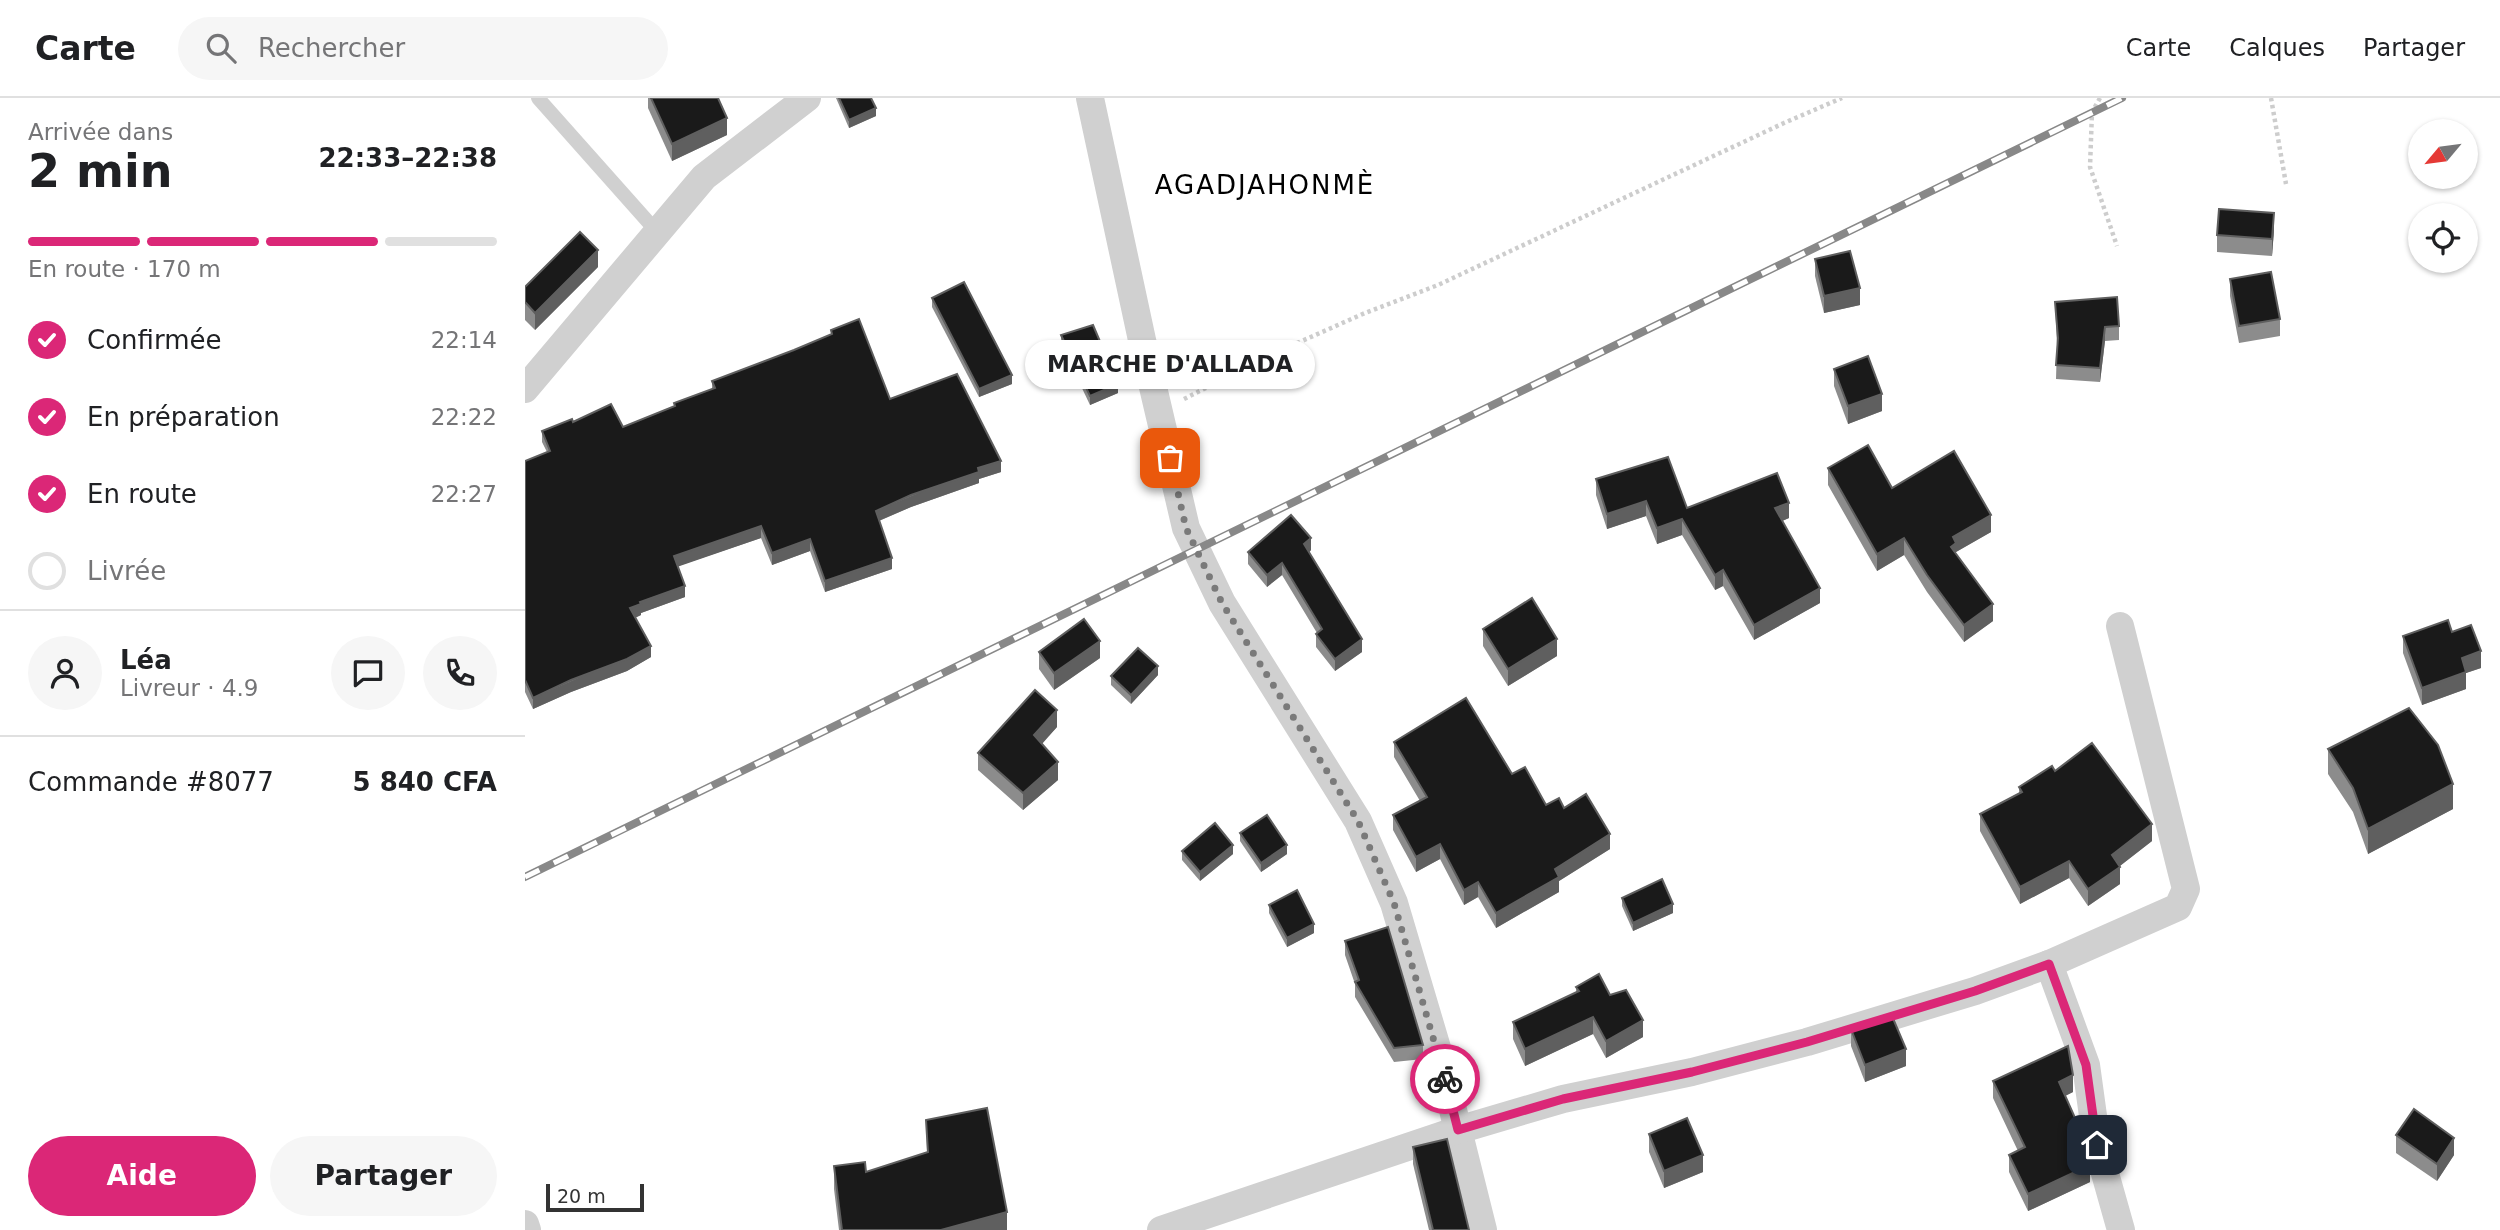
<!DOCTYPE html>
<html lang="fr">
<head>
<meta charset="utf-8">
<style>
  body { margin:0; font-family:"DejaVu Sans",sans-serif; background:#f6f6f6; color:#202124; height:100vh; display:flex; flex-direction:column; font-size:26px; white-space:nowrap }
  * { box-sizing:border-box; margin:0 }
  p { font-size:23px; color:#757577 }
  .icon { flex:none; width:38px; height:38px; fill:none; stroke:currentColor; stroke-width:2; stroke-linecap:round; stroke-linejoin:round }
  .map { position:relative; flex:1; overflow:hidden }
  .details { display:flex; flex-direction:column; background:#fff; width:525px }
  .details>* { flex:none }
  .needle { width:46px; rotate:241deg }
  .buttons { position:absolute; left:1883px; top:21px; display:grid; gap:14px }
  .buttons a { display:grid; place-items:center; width:70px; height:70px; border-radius:50%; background:#fff; box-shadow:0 2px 5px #0004; font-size:35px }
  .scale { position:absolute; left:21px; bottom:18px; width:98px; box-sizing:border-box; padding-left:7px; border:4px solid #333; border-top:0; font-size:19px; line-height:24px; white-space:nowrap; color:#333; -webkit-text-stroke:5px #fff; paint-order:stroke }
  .pin { position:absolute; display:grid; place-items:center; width:60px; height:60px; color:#fff; margin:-30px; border-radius:14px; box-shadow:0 4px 10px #0006 }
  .courier { position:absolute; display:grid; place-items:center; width:70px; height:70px; margin:-35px; border:5px solid #db2777; border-radius:50%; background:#fff; color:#222; box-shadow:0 2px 9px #0007 }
  .bubble { position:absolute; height:49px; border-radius:24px; background:#fff; box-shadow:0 2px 5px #0004; font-size:23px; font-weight:800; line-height:49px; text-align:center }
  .summary em { font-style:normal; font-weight:800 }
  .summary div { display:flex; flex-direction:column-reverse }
  .summary { display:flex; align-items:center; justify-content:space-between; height:119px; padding:0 28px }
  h1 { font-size:46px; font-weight:800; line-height:52px }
  .bar { display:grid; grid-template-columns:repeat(4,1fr); gap:10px 7px; align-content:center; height:84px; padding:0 28px }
  .bar i { height:9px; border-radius:5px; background:#e0e0e0 }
  .bar .on { background:#db2777 }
  .bar p { grid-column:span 4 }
  .line { display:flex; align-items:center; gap:18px; padding:0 28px; border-top:2px solid #e0e0e0 }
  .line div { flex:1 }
  .round { display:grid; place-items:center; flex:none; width:74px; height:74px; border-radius:37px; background:#f6f6f6 }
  ol { padding:0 28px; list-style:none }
  li { display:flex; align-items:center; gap:21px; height:77px }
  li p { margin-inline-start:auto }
  li .icon { padding:7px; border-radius:50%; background:#db2777; color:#fff; stroke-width:4 }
  li:last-child { color:#757577 }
  li i { width:38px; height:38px; border:4px solid #e0e0e0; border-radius:50% }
  .primary-button { display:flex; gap:14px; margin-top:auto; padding:14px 28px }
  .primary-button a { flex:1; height:80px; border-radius:42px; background:#db2777; color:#fff; font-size:28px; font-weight:800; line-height:80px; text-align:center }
  .primary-button a+a { background:#f6f6f6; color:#202124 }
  header { display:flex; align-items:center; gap:42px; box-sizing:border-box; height:98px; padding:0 35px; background:#fff; border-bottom:2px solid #e0e0e0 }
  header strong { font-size:33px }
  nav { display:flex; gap:38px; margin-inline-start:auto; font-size:24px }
  .search { width:490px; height:63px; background:#f6f6f6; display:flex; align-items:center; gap:18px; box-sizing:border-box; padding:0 24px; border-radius:38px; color:#757577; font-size:26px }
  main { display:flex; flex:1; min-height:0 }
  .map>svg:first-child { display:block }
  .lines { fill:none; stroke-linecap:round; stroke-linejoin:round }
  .path { stroke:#cdcdcd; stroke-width:4.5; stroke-dasharray:3.5 3.5; stroke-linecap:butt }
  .service { stroke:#d0d0d0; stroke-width:14 }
  .minor { stroke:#d0d0d0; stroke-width:28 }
  .rail-casing { stroke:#888; stroke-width:8 }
  .rail { stroke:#fff; stroke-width:5; stroke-dasharray:16; stroke-linecap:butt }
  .wall { fill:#8c8c8c }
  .shaded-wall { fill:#5f5f5f }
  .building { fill:#1a1a1a; stroke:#5f5f5f; stroke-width:2 }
  .done { stroke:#7a7a7a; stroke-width:7; stroke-dasharray:0 12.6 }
  .route { stroke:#db2777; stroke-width:9 }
  .labels { text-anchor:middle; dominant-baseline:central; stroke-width:7; stroke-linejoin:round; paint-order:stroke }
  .quarter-label { font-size:26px; letter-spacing:2px; fill:#000; stroke:#fff }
</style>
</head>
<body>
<header>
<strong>Carte</strong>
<div class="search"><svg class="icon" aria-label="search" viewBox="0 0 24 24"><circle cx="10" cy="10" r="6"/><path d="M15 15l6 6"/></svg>Rechercher</div>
<nav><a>Carte</a><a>Calques</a><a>Partager</a></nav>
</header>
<main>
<section class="details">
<div class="summary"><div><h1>2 min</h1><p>Arrivée dans</p></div><em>22:33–22:38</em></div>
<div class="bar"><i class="on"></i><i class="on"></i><i class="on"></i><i></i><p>En route · 170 m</p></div>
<ol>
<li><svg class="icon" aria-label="check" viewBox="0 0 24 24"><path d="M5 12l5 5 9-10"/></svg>Confirmée<p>22:14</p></li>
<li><svg class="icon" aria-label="check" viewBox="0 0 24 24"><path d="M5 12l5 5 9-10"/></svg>En préparation<p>22:22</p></li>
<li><svg class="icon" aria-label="check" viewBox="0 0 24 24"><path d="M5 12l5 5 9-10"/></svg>En route<p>22:27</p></li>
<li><i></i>Livrée</li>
</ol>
<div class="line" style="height:126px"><a class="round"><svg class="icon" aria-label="person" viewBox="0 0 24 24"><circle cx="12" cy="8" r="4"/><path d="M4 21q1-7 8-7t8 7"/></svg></a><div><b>Léa</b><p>Livreur · 4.9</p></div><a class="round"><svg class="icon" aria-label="chat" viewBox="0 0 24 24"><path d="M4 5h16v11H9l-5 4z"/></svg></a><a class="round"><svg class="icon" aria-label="phone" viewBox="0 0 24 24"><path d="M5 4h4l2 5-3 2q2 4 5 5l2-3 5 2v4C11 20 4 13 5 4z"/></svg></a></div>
<div class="line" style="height:91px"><div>Commande #8077</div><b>5 840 CFA</b></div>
<div class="primary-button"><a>Aide</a><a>Partager</a></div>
</section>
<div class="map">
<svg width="1975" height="1132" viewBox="0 0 1975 1132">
  <rect width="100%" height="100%" fill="#fff"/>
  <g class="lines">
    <g class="path">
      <path d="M1575,0L1567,14L1565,69L1592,148"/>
      <path d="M1746,0L1761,86"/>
      <path d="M659,301L752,254L840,215L913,187L1259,25L1317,0"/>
    </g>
    <path class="service" d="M13,0L133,135"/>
    <g class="minor">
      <path d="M565,0L617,242L661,430L697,505L833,723L869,805L915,960L958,1132"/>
      <path d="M0,291L179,79L282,0"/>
      <path d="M1524,866L1561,967L1572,1047L1596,1132"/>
      <path d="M0,1126L2,1132"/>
      <path d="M636,1132L933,1032L1038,1001L1167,974L1282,944L1450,893L1524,866L1653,809L1661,791L1595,528"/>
    </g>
    <g class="rail-casing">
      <path id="rail" d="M0,779L1597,0"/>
    </g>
    <use href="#rail" class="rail"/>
  </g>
  <g class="wall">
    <path d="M123,0H193L202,37L147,63L123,10Z"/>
    <path d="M311,0H346L351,18L324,30Z"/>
    <path d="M1749,132L1747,158L1692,154V137Z"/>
    <path d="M1290,161L1335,207L1299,215L1290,178Z"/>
    <path d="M73,169L10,232L0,222V189Z"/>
    <path d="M1705,181L1755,221V238L1714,245L1705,198Z"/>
    <path d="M407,200L487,286L454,299L407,209Z"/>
    <path d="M1530,204L1594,228V242L1580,243L1575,284L1531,281L1532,247Z"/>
    <path d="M306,232L365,301L476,374L454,381V385L386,409L354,423L367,471L300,494L285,453L247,467L236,440L153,468L160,499L116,515V517L110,520L126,559L102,573L46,594L8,611L0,594V363L22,354L17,344V333L48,324L98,329L149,308V305L187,291V283L269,252L306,236Z"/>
    <path d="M536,237L593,295L565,307L536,246Z"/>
    <path d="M1309,271L1357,313L1323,326L1309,288Z"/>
    <path d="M1303,370L1367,390L1466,434L1431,454V456L1468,523L1439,544L1402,494L1379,457L1352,473L1303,387Z"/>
    <path d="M1071,381L1162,410L1264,420L1257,423L1295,505L1229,542L1198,488L1190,492L1157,437L1132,446L1121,418L1082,431L1071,397Z"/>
    <path d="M786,452L784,455L837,554L810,573L791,549V536L792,535L757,477L742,489L723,466V454Z"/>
    <path d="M958,531L1032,558L983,588L958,548Z"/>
    <path d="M1927,534L1956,570L1941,575V591L1897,607L1878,555V538Z"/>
    <path d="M514,554L575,560L529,592L514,571Z"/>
    <path d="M633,577L606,606L586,587V578Z"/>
    <path d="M532,629L516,646L533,682L498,712L453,672V655Z"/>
    <path d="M869,644L987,676L1021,707L1039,710L1085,751L1034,783V794L971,830L953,799L939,807L915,761L891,774L868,732V717L895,703L869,659Z"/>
    <path d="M1803,651L1928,711L1843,756L1828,714L1803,676Z"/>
    <path d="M1530,673L1627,743L1595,768V786L1563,808L1544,780L1495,806L1455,733V716L1494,695V689Z"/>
    <path d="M715,735L762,756L736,774L715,743Z"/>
    <path d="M657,753L708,756L675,783L657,762Z"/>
    <path d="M1097,800L1148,815L1108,833L1097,808Z"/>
    <path d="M744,807L789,835L762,849L744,815Z"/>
    <path d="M820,843L898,947V961L869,964L830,899V886L820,857Z"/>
    <path d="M1051,889L1085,897L1118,939L1081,960L1068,936L1000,968L988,941V924L1051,895Z"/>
    <path d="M1326,931L1381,968L1340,984L1326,948Z"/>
    <path d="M1468,983L1548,994L1540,998L1565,1084L1503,1113L1484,1074V1057L1493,1053L1468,1000Z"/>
    <path d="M401,1022L482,1132H314L309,1091V1068L341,1074L402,1054Z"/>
    <path d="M1124,1036L1178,1074L1139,1090L1124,1054Z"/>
    <path d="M1871,1037L1929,1057L1912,1083L1871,1055Z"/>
    <path d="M888,1049L944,1132H904L888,1066Z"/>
  </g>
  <g class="shaded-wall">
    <path d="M351,10V18L324,30V22Z"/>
    <path d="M202,20V37L147,63V46Z"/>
    <path d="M1749,115V132L1747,158V141Z"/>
    <path d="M73,152V169L10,232V215Z"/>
    <path d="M1335,190V207L1299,215V198Z"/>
    <path d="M1580,229V243L1575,284V270Z"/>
    <path d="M487,277V286L454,299V291Z"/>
    <path d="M593,286V295L565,307V298Z"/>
    <path d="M1357,296V313L1323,326V308Z"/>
    <path d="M476,363V374L454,381V385L386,409L351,424V413L453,370Z"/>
    <path d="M1121,403V418L1082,431V416Z"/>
    <path d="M1264,405V420L1250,426V410Z"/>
    <path d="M1466,417V434L1431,454V462L1426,449L1428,439Z"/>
    <path d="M1157,421V437L1132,446V430Z"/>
    <path d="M236,428V440L149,470V458Z"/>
    <path d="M786,440V452L779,459V446Z"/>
    <path d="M1379,440V457L1352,473V456Z"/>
    <path d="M285,441V453L247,467V455Z"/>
    <path d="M367,460V471L300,494V483Z"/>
    <path d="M757,465V477L742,489V477Z"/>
    <path d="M1198,472V488L1190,492V477Z"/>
    <path d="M160,488V499L116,515V517L105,522V510L115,504Z"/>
    <path d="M1295,490V505L1229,542V527Z"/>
    <path d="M1468,506V523L1439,544V527Z"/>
    <path d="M837,541V554L810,573V561Z"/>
    <path d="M1032,541V558L983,588V571Z"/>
    <path d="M575,543V560L529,592V575Z"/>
    <path d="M126,548V559L102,573L46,594L8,611V600Z"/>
    <path d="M1956,553V570L1941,575V591L1897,607V590L1937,560Z"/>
    <path d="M633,568V577L606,606V597Z"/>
    <path d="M532,612V629L509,655V637Z"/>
    <path d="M533,664V682L498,712V695Z"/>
    <path d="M1928,686V711L1843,756V731Z"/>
    <path d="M1627,726V743L1587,774V757Z"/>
    <path d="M1085,736V751L1034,783V794L971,830V815L1030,771Z"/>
    <path d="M915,746V761L891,774V759Z"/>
    <path d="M708,747V756L675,783V774Z"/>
    <path d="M762,747V756L736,774V765Z"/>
    <path d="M1544,763V780L1495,806V789Z"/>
    <path d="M1595,769V786L1563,808V791Z"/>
    <path d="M953,784V799L939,807V792Z"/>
    <path d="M1148,806V815L1108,833V825Z"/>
    <path d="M789,826V835L762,849V840Z"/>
    <path d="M1068,919V936L1000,968V951Z"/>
    <path d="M1118,922V939L1081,960V943Z"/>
    <path d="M1381,951V968L1340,984V967Z"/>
    <path d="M1548,977V994L1534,1001V984Z"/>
    <path d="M1929,1040V1057L1912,1083V1066Z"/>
    <path d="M1178,1057V1074L1139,1090V1073Z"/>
    <path d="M1565,1067V1084L1503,1113V1096Z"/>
    <path d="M482,1114V1132H416Z"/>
  </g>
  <g class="building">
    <path d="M126,0H193L202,20L147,46Z"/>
    <path d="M314,0H346L351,10L324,22Z"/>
    <path d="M1694,111L1749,115L1747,141L1692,137Z"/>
    <path d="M55,134L73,152L10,215L0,204V189Z"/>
    <path d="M1325,153L1335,190L1299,198L1290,161Z"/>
    <path d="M1746,174L1755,221L1714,228L1705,181Z"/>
    <path d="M439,184L487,277L454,291L407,200Z"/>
    <path d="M1592,199L1594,228L1580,229L1575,270L1531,267L1533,240L1530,204Z"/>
    <path d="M334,221L365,301L432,276L476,363L453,370L454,374L386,397L351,413L367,460L300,483L285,441L247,455L236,428L149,458L160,488L115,504L116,506L105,510L126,548L102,561L46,582L8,600L0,582V363L25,353L17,333L47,321L48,324L86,306L98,329L150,308L149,305L190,290L187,283L269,252L307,236L306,232Z"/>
    <path d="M568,227L593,286L565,298L536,237Z"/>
    <path d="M1343,258L1357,296L1323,308L1309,271Z"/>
    <path d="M1343,347L1367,390L1429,353L1466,417L1428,439L1431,445L1426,449L1468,506L1439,527L1402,477L1379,440L1352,456L1303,370Z"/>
    <path d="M1143,359L1162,410L1252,375L1264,405L1250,410L1295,490L1229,527L1198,472L1190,477L1157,421L1132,430L1121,403L1082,416L1071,381Z"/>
    <path d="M766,417L786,440L779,446L837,541L810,561L791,536L797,531L757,465L742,477L723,454Z"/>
    <path d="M1007,500L1032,541L983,571L958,531Z"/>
    <path d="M559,521L575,543L529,575L514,554Z"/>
    <path d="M1923,522L1927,534L1946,527L1956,553L1937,560L1941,574L1897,590L1878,538Z"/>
    <path d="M613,550L633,568L606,597L586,578Z"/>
    <path d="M510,592L532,612L509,637L533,664L498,695L453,655Z"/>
    <path d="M941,600L987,676L1000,669L1021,707L1034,700L1039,710L1061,696L1085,736L1030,771L1034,779L971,815L953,784L939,792L915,746L891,759L868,717L902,699L869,644Z"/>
    <path d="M1884,610L1913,647L1928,686L1843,731L1828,690L1803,651Z"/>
    <path d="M1567,645L1627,726L1587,757L1595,769L1563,791L1544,763L1495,789L1455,716L1497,694L1494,689L1527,668L1530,673Z"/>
    <path d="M742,717L762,747L736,765L715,735Z"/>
    <path d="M690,725L708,747L675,774L657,753Z"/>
    <path d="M1137,781L1148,806L1108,825L1097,800Z"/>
    <path d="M772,792L789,826L762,840L744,807Z"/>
    <path d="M863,829L898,947L869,950L830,884L834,882L820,843Z"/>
    <path d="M1074,876L1085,897L1101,892L1118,922L1081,943L1068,919L1000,951L988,924L1054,893L1051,889Z"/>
    <path d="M1367,918L1381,951L1340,967L1326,931Z"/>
    <path d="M1543,948L1548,977L1534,984L1555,1031L1565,1067L1503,1096L1484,1057L1500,1049L1468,983Z"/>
    <path d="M462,1010L482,1114L416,1132H317L309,1068L340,1064L341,1074L403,1054L401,1022Z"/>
    <path d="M1889,1011L1929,1040L1912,1066L1871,1037Z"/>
    <path d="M1162,1020L1178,1057L1139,1073L1124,1036Z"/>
    <path d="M922,1041L944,1132H908L888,1049Z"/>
  </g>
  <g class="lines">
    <path class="done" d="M645,360L661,430L697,505L833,723L869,805L920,981"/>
    <path class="route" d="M920,981L933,1032L1038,1001L1167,974L1282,944L1450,893L1524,866L1561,967L1572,1047"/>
  </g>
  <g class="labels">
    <g class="quarter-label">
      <text x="740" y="87">AGADJAHONMÈ</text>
    </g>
  </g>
</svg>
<div class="buttons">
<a><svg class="needle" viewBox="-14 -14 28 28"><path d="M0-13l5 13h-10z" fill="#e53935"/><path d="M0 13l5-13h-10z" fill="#757577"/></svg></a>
<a><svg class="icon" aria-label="locate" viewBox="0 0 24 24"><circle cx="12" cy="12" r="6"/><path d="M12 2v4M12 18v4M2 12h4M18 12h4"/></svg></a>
</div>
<div class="scale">20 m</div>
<div class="pin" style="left:645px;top:360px;background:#ea580c"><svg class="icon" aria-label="bag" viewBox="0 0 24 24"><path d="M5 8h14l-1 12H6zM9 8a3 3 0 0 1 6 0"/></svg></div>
<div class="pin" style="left:1572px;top:1047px;background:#1f2937"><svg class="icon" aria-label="home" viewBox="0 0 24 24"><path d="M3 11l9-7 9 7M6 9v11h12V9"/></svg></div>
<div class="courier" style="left:920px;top:981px"><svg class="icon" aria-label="bike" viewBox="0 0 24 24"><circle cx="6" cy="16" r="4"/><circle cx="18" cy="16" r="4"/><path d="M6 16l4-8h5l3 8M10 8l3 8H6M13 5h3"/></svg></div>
<div class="bubble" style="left:500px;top:242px;width:290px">MARCHE D'ALLADA</div>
</div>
</main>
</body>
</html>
